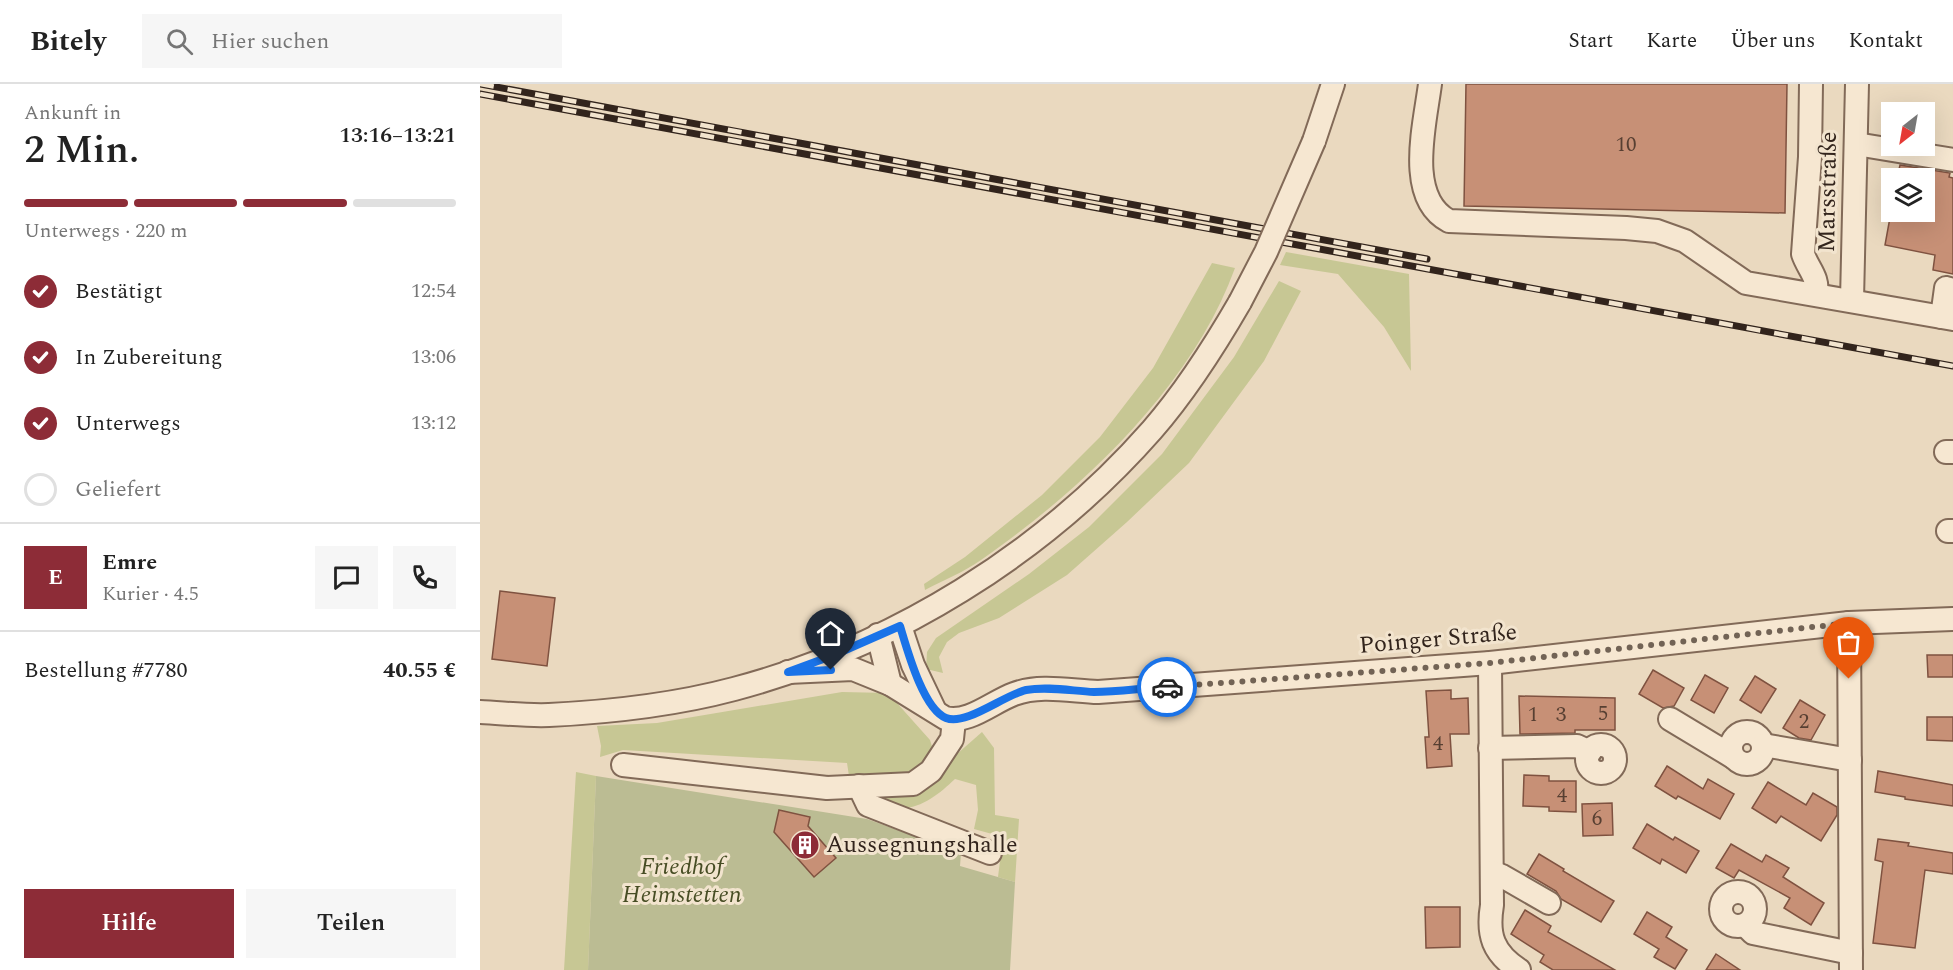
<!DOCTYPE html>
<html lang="de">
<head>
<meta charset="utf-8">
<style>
  body { margin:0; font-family:Spectral,serif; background:#f6f6f6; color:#222; height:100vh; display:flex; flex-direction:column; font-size:22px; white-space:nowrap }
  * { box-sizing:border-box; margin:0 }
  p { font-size:20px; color:#767676 }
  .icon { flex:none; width:33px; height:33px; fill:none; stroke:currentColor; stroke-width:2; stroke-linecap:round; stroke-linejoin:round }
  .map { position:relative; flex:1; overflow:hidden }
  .details { display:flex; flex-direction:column; background:#fff; width:480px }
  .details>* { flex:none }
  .needle { width:39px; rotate:211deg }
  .tools { position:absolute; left:1401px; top:18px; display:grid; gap:12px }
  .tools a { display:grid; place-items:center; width:54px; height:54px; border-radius:0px; background:#fff; box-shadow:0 6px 24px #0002; font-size:30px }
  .pin { position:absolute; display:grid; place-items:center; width:51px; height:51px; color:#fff; margin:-62px -26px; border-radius:50% 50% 50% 0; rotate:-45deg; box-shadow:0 0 6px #0007 }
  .pin .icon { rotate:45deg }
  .courier { position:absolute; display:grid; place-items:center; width:60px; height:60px; margin:-30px; border:4px solid #1a73e8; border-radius:50%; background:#fff; color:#222; box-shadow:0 2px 8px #0007 }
  .headline em { font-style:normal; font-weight:600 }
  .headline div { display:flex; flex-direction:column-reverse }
  .headline { display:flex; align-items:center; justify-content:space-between; height:102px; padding:0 24px }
  h1 { font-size:39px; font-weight:600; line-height:45px }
  .bar { display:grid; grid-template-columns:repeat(4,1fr); gap:9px 6px; align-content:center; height:72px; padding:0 24px }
  .bar i { height:8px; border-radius:4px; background:#e0e0e0 }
  .bar .active { background:#8d2c37 }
  .bar p { grid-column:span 4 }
  .line { display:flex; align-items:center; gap:15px; padding:0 24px; border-top:2px solid #e0e0e0 }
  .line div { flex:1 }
  .round { display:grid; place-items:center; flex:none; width:63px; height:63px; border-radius:0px; background:#f6f6f6 }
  ol { padding:0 24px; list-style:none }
  li { display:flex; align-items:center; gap:18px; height:66px }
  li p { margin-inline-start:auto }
  li .icon { padding:6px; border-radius:50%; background:#8d2c37; color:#fff; stroke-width:4 }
  li:last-child { color:#767676 }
  li i { width:33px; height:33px; border:3px solid #e0e0e0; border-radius:50% }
  .action { display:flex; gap:12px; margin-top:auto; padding:12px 24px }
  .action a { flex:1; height:69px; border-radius:0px; background:#8d2c37; color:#fff; font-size:24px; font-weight:600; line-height:69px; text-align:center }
  .action a+a { background:#f6f6f6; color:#222 }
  header { display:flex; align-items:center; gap:36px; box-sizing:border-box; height:84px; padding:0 30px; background:#fff; border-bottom:2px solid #e0e0e0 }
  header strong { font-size:28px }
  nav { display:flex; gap:33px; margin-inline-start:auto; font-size:21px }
  .search { width:420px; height:54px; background:#f6f6f6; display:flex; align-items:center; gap:15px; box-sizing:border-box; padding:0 21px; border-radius:0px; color:#767676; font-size:22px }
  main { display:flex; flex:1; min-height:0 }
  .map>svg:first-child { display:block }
  .green { fill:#c7c794 }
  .cemetery { fill:#bbbc93 }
  .building { fill:#c79076; stroke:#7f5240; stroke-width:1.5 }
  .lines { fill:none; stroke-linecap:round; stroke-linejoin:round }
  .minor-casing { stroke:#826a58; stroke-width:26 }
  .minor { stroke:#f6e7d1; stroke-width:22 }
  .rail-casing { stroke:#32241c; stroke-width:7 }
  .rail { stroke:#f2e4ce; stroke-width:4.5; stroke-dasharray:14; stroke-linecap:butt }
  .minor-bridge-casing { stroke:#826a58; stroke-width:26; stroke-linecap:butt }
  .minor-bridge { stroke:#f6e7d1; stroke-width:22 }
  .done { stroke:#726355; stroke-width:6; stroke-dasharray:0 10.8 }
  .route { stroke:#1a73e8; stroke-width:8 }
  .labels { text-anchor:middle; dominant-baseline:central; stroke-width:6; stroke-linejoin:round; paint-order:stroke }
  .number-label { font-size:21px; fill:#573f32 }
  .street-label { font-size:24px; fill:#32241c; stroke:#f2e4ce }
  .poi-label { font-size:24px; fill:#32241c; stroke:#f2e4ce; text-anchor:start }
  .park-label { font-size:24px; font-style:italic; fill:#474d24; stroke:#f2e4ce }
</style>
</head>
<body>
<header>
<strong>Bitely</strong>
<div class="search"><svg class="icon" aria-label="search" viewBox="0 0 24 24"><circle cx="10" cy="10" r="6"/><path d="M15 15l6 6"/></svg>Hier suchen</div>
<nav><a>Start</a><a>Karte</a><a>Über uns</a><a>Kontakt</a></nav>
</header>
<main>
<section class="details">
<div class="headline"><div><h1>2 Min.</h1><p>Ankunft in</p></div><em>13:16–13:21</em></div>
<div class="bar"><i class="active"></i><i class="active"></i><i class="active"></i><i></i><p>Unterwegs · 220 m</p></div>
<ol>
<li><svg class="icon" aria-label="check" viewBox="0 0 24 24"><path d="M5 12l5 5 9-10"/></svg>Bestätigt<p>12:54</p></li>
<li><svg class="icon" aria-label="check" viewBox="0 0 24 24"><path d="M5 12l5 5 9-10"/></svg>In Zubereitung<p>13:06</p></li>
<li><svg class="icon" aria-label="check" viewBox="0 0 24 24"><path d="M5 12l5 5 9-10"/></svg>Unterwegs<p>13:12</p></li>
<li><i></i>Geliefert</li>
</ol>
<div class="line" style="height:108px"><b class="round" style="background:#8d2c37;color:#fff">E</b><div><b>Emre</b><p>Kurier · 4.5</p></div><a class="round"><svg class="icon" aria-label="chat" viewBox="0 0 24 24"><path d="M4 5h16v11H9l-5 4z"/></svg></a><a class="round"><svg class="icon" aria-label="phone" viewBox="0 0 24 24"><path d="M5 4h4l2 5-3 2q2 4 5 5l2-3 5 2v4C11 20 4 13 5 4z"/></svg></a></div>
<div class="line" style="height:78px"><div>Bestellung #7780</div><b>40.55 €</b></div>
<div class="action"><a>Hilfe</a><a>Teilen</a></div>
</section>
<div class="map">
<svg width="1473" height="886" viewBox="0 0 1473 886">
  <rect width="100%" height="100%" fill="#ead9bf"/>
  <g class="green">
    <path d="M806,168L929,190L931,287L904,243L858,190L800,181Z"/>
    <path d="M732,179L755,184C713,301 602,406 501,476C484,488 464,496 445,506L444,500L485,473L562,411L620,353L673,284Z"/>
    <path d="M799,197L821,207L784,277L709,379L647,438L587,491L519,534L479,549L467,558L459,573L463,589L446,585L447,568L456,554L549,490L609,443L682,370L754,273Z"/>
    <path d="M362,608L408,609L450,656L456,675L438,690L369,692L367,679L143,666L120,673L121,662L117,642L177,639Z"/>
    <path d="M502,648L514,664L515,731L539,735L535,798L518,793L523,753L494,745L498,726L496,701L475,695C458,711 437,729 411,723C405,722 399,716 394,713L437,709L462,693L477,670Z"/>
    <path d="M96,688L116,692L108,886H84Z"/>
  </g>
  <path class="cemetery" d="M116,692L387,735L481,769L480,782L535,798L530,886H108Z"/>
  <g class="building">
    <path d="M986,0H1307L1305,129L984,122Z"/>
    <path d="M1420,81L1470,89L1469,93L1473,94V190L1453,186L1455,171L1405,161L1411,128H1444V94H1417Z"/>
    <path d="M20,507L75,514L67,582L12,575Z"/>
    <path d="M1447,571H1473V593H1448Z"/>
    <path d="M1173,586L1204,604L1194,622L1183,624L1159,610Z"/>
    <path d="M1225,591L1248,604L1234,629L1211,616Z"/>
    <path d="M1275,592L1296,605L1281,629L1260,616Z"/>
    <path d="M971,606V615L988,614L989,650H970L972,682L947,684L945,653H949L946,607Z"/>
    <path d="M1039,612L1135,614V646H1095V649L1040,650Z"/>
    <path d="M1320,616L1345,631L1331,656L1319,654L1303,644Z"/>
    <path d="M1447,633H1473V657L1447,656Z"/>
    <path d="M1187,682L1223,705L1228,695L1254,710L1240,735L1198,712L1196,715L1175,702Z"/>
    <path d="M1398,687L1473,701V722L1425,715V713L1395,708Z"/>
    <path d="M1044,691L1069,692V697H1096V728L1069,727V723L1043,722Z"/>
    <path d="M1288,698L1326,721L1333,709L1357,723V731L1341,757L1301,732L1296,739L1272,724Z"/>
    <path d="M1132,719L1133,751L1103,752L1102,720Z"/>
    <path d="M299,726L330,733L328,742L356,774L334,793L294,748Z"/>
    <path d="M1167,740L1193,756L1195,753L1219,767L1206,789L1182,775L1180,780L1153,764Z"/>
    <path d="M1398,755L1429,759L1428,762L1473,769V790L1445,786L1435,864L1393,859L1403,778L1395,776Z"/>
    <path d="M1251,760L1282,778L1286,771L1309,784L1303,793L1344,819L1331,841L1304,824L1310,814L1259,786L1254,794L1236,784Z"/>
    <path d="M1059,770L1084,785L1083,787L1134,817L1121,838L1081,815L1076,807L1047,790Z"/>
    <path d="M945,823H980V863L946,864Z"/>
    <path d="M1045,826L1071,842L1068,848L1135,886H1073L1060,878L1064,871L1031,850Z"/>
    <path d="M1167,828L1192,843L1186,853L1207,866L1195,885L1174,873L1179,865L1154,850Z"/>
    <path d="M1236,870L1260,886H1226Z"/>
  </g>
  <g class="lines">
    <g class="minor-casing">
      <g id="minor">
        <path d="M950,0C945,40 925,114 969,137L1146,144L1177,147L1205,157L1266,199L1473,235"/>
        <path d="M1331,0L1330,73L1323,170C1328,185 1339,193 1336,210"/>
        <path d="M834,57L853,0"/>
        <path d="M1376,60L1473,76"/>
        <path d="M1372,216L1377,0"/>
        <path d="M1462,233L1466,204L1473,206"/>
        <path d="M1466,368H1473"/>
        <path d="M1468,447H1473"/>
        <path d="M1369,539L1371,886"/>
        <path d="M420,542L433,581L455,627"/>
        <path d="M398,551L410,600"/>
        <path d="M1010,579L1012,821C1007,851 1013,869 1039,886"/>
        <path d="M308,588L373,585L410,600L465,634C489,640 512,618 534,610C560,600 591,607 618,608L1010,579L1369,539L1473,535"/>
        <path d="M0,628C23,629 46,632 69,631C130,628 194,621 254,605C413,563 563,470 672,346C706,307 734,263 760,218"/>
        <path d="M1190,635L1253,673"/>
        <circle cx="1267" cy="664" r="16"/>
        <path d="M1283,661L1370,676"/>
        <circle cx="1121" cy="675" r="14"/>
        <path d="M1010,664L1097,662L1110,668"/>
        <path d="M143,681L347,704L433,700L451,687L472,655L474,636"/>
        <path d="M379,702L388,721L510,769"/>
        <path d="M1012,788L1022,792L1069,819"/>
        <circle cx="1258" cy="825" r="17"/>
        <path d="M1265,841L1273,849L1371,869"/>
      </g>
    </g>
    <use href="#minor" class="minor"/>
    <g class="rail-casing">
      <g id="rail">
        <path d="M0,0L947,175"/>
        <path d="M0,10L1473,282"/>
      </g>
    </g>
    <use href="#rail" class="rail"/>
    <g class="minor-bridge-casing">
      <path id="minor-bridge" d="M760,218L786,168L834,57"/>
    </g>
    <use href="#minor-bridge" class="minor-bridge"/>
  </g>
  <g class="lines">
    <path class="done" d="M687,603L1010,579L1369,539V595"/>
    <path class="route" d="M351,586L308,588L354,571L420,542C427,565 443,625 466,634C486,642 524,611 546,606C568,602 592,607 614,608C639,608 663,604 687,603"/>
  </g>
  <defs>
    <g id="building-disc" transform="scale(1.5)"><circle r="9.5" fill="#8d2c37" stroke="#f2e4ce"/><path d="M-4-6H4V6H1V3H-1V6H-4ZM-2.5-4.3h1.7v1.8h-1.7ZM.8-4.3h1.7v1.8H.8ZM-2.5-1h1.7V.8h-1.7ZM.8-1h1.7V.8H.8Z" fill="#fff"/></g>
  </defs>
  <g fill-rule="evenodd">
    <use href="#building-disc" x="325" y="761"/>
  </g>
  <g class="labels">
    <g class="number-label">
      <text x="1146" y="61">10</text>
      <text x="1123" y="630">5</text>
      <text x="1053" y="631">1</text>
      <text x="1081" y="631">3</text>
      <text x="1324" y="638">2</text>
      <text x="958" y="660">4</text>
      <text x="1082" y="712">4</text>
      <text x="1117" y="735">6</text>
    </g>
    <g class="street-label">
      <text transform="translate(1348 108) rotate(-89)">Marsstraße</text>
      <text transform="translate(958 555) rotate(-5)">Poinger Straße</text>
    </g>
    <g class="poi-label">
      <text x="346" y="761">Aussegnungshalle</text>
    </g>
    <g class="park-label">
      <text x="202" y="783">Friedhof<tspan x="202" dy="28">Heimstetten</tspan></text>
    </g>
  </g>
</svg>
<div class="tools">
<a><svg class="needle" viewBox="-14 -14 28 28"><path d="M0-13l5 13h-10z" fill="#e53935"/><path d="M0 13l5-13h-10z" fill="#767676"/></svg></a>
<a><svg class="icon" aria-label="layers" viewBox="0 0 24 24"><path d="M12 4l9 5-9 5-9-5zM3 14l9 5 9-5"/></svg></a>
</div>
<div class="pin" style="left:1369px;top:595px;background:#ea580c"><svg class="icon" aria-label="bag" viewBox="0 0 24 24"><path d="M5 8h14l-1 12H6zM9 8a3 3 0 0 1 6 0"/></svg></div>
<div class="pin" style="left:351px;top:586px;background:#1f2937"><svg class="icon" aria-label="home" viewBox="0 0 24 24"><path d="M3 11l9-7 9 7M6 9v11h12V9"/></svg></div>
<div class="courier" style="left:687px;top:603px"><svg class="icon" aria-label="car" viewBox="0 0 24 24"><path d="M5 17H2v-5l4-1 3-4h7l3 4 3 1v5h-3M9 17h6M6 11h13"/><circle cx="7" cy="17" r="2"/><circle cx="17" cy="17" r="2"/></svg></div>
</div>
</main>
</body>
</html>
